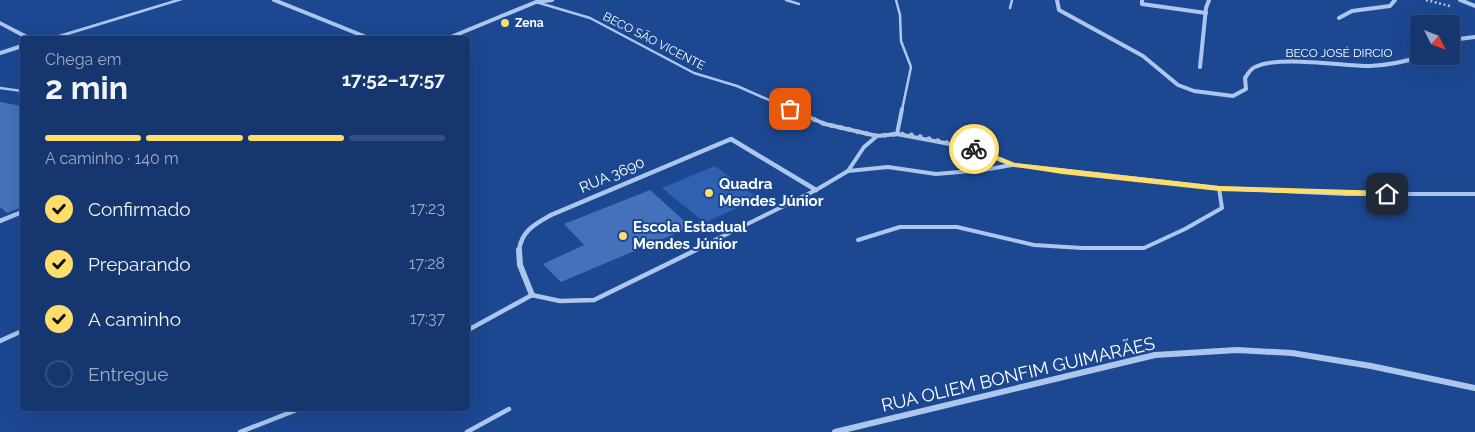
<!DOCTYPE html>
<html lang="pt">
<head>
<meta charset="utf-8">
<style>
  body { margin:0; font-family:Raleway,sans-serif; background:#224176; color:#f1f3f6; height:100vh; display:flex; flex-direction:column; font-size:19px; white-space:nowrap }
  * { box-sizing:border-box; margin:0 }
  p { font-size:16px; color:#9dabc2 }
  .icon { flex:none; width:28px; height:28px; fill:none; stroke:currentColor; stroke-width:2; stroke-linecap:round; stroke-linejoin:round }
  .map { position:relative; flex:1; overflow:hidden }
  .drawer { position:absolute; left:20px; top:36px; width:450px; height:375px; display:flex; flex-direction:column; background:#15366e; border-radius:5px; box-shadow:0 5px 20px #0002,0 0 0 1px #345081 }
  .drawer>* { flex:none }
  .needle { width:32px; rotate:132deg }
  .controls { position:absolute; left:1410px; top:15px; display:grid; gap:10px }
  .controls a { display:grid; place-items:center; width:50px; height:50px; border-radius:5px; background:#15366e; box-shadow:0 5px 20px #0002,0 0 0 1px #345081; font-size:25px }
  .pin { position:absolute; display:grid; place-items:center; width:42px; height:42px; color:#fff; margin:-21px; border-radius:10px; box-shadow:0 2px 8px #0006 }
  .courier { position:absolute; display:grid; place-items:center; width:50px; height:50px; margin:-25px; border:4px solid #fedd6a; border-radius:50%; background:#fff; color:#222; box-shadow:0 1px 6px #0007 }
  .summary em { font-style:normal; font-weight:700 }
  .summary div { display:flex; flex-direction:column-reverse }
  .summary { display:flex; align-items:center; justify-content:space-between; height:85px; padding:0 25px }
  h1 { font-size:32px; font-weight:700; line-height:38px }
  .bar { display:grid; grid-template-columns:repeat(4,1fr); gap:8px 5px; align-content:center; height:60px; padding:0 25px }
  .bar i { height:6px; border-radius:4px; background:#345081 }
  .bar .active { background:#fedd6a }
  .bar p { grid-column:span 4 }
  ol { padding:0 25px; list-style:none }
  li { display:flex; align-items:center; gap:15px; height:55px }
  li p { margin-inline-start:auto }
  li .icon { padding:5px; border-radius:50%; background:#fedd6a; color:#111; stroke-width:4 }
  li:last-child { color:#9dabc2 }
  li i { width:28px; height:28px; border:2px solid #345081; border-radius:50% }
  .map>svg:first-child { display:block }
  .green { fill:#2f61b0 }
  .building { fill:#4471b9 }
  .lines { fill:none; stroke-linecap:round; stroke-linejoin:round }
  .path { stroke:#acc6ee; stroke-width:2.5; stroke-dasharray:2 2.5; stroke-linecap:butt }
  .service-far2 { stroke:#acc6ee; stroke-width:2.5 }
  .service-far1 { stroke:#acc6ee; stroke-width:4 }
  .service { stroke:#acc6ee; stroke-width:4.5 }
  .minor-far2 { stroke:#acc6ee; stroke-width:4 }
  .minor-far1 { stroke:#acc6ee; stroke-width:4.5 }
  .minor { stroke:#acc6ee; stroke-width:6 }
  .tertiary { fill:#acc6ee; fill-rule:evenodd }
  .route { fill:#fedd6a }
  .done { stroke:#b0bfd9; stroke-width:5; stroke-dasharray:0 9 }
  .poi-dot { fill:#fedd6a; stroke:#1c4892; stroke-width:2 }
  .labels { text-anchor:middle; dominant-baseline:central; stroke-width:4; stroke-linejoin:round; paint-order:stroke }
  .far-poi-label { font-size:12px; font-weight:bold; fill:#fff; stroke:#1c4892; text-anchor:start }
  .far-street-label { font-size:12px; fill:#fff; stroke:#1c4892 }
  .street-label { font-size:15px; fill:#fff; stroke:#1c4892 }
  .poi-label { font-size:15px; font-weight:bold; fill:#fff; stroke:#1c4892; text-anchor:start }
  .near-street-label { font-size:18px; fill:#fff; stroke:#1c4892 }
</style>
</head>
<body>
<div class="map">
<svg width="1475" height="432" viewBox="0 0 1475 432">
  <rect width="100%" height="100%" fill="#1c4892"/>
  <path class="green" d="M715,166L757,198L705,223L662,188Z"/>
  <g class="building">
    <path d="M0,102L22,106V207L7,213L0,207Z"/>
    <path d="M650,190L691,227L561,282L543,264L584,245L564,224Z"/>
  </g>
  <g class="lines">
    <path class="path" d="M1426,0L1450,6"/>
    <g class="service-far2">
      <path d="M786,0L799,4"/>
      <path d="M896,0L900,15L901,41L911,67L902,110"/>
      <path d="M536,2L590,18L694,73L737,86L792,110"/>
      <path d="M1010,8L1012,0"/>
      <path d="M0,88L22,91"/>
    </g>
    <g class="service-far1">
      <path d="M790,109L825,124L877,136"/>
      <path d="M897,134L902,109"/>
      <path d="M848,171L888,167L936,174L983,170L1012,165"/>
      <path d="M858,240L900,227H957L1034,245L1082,248H1144L1185,229L1222,208L1219,188"/>
      <path d="M693,251L816,190L848,171L864,147L877,136L897,134L971,148L1013,165L1219,188L1347,194H1475"/>
    </g>
    <g class="service">
      <path d="M468,330L532,295L560,301L594,300L696,250"/>
      <path d="M0,341L22,331"/>
      <path d="M240,432L299,409"/>
      <path d="M467,432L509,409"/>
    </g>
    <g class="minor-far2">
      <path d="M274,0L371,39"/>
      <path d="M1057,0L1059,10L1143,56L1178,85L1194,91L1233,96L1246,89L1245,78C1248,74 1250,69 1255,67C1281,55 1340,66 1370,66C1388,65 1405,62 1422,56"/>
      <path d="M1142,0V4L1206,13"/>
      <path d="M1460,0L1475,6"/>
      <path d="M1339,18L1352,11L1390,6L1395,0"/>
      <path d="M446,39L536,2L552,0"/>
      <path d="M1451,40L1475,37"/>
      <path d="M0,53L22,46"/>
      <path d="M1200,67L1206,8L1209,0"/>
    </g>
    <g class="minor-far1">
      <path d="M0,221L22,212"/>
      <path d="M519,251C521,231 535,224 551,215L731,139L816,190"/>
    </g>
    <g class="minor">
      <path d="M519,250L520,265L532,295"/>
      <path d="M835,432L1155,355L1237,350L1292,353L1371,366L1475,388"/>
    </g>
    <g class="tertiary">
      <path d="M174,0H183L55,39H45Z"/>
      <path d="M0,21L33,38L34,39H26L0,25Z"/>
    </g>
  </g>
  <path class="route" d="M971,147H976L1015,163L1219,186L1387,191L1391,194L1387,196L1219,191L1062,174L1011,166L971,150Z"/>
  <g class="lines">
    <path class="done" d="M790,109L825,124L877,136L897,134L912,135L974,149"/>
  </g>
  <g class="poi-dot">
    <circle cx="505" cy="23" r="5"/>
    <circle cx="709" cy="193" r="5"/>
    <circle cx="623" cy="236" r="5"/>
  </g>
  <g class="labels">
    <g class="far-poi-label">
      <text x="515" y="23">Zena</text>
    </g>
    <g class="far-street-label">
      <text transform="translate(654 41) rotate(27)">BECO SÃO VICENTE</text>
      <text x="1339" y="53">BECO JOSÉ DIRCIO</text>
    </g>
    <g class="street-label">
      <text transform="translate(612 175) rotate(-23)">RUA 3690</text>
    </g>
    <g class="poi-label">
      <text x="719" y="184">Quadra<tspan x="719" dy="17">Mendes Júnior</tspan></text>
      <text x="633" y="227">Escola Estadual<tspan x="633" dy="17">Mendes Júnior</tspan></text>
    </g>
    <g class="near-street-label">
      <text transform="translate(1018 374) rotate(-13)">RUA OLIEM BONFIM GUIMARÃES</text>
    </g>
  </g>
</svg>
<div class="controls">
<a><svg class="needle" viewBox="-14 -14 28 28"><path d="M0-13l5 13h-10z" fill="#e53935"/><path d="M0 13l5-13h-10z" fill="#9dabc2"/></svg></a>
</div>
<div class="pin" style="left:790px;top:109px;background:#ea580c"><svg class="icon" aria-label="bag" viewBox="0 0 24 24"><path d="M5 8h14l-1 12H6zM9 8a3 3 0 0 1 6 0"/></svg></div>
<div class="pin" style="left:1387px;top:194px;background:#1f2937"><svg class="icon" aria-label="home" viewBox="0 0 24 24"><path d="M3 11l9-7 9 7M6 9v11h12V9"/></svg></div>
<div class="courier" style="left:974px;top:149px"><svg class="icon" aria-label="bike" viewBox="0 0 24 24"><circle cx="6" cy="16" r="4"/><circle cx="18" cy="16" r="4"/><path d="M6 16l4-8h5l3 8M10 8l3 8H6M13 5h3"/></svg></div>
<section class="drawer">
<div class="summary"><div><h1>2 min</h1><p>Chega em</p></div><em>17:52–17:57</em></div>
<div class="bar"><i class="active"></i><i class="active"></i><i class="active"></i><i></i><p>A caminho · 140 m</p></div>
<ol>
<li><svg class="icon" aria-label="check" viewBox="0 0 24 24"><path d="M5 12l5 5 9-10"/></svg>Confirmado<p>17:23</p></li>
<li><svg class="icon" aria-label="check" viewBox="0 0 24 24"><path d="M5 12l5 5 9-10"/></svg>Preparando<p>17:28</p></li>
<li><svg class="icon" aria-label="check" viewBox="0 0 24 24"><path d="M5 12l5 5 9-10"/></svg>A caminho<p>17:37</p></li>
<li><i></i>Entregue</li>
</ol>
</section>
</div>
</body>
</html>
